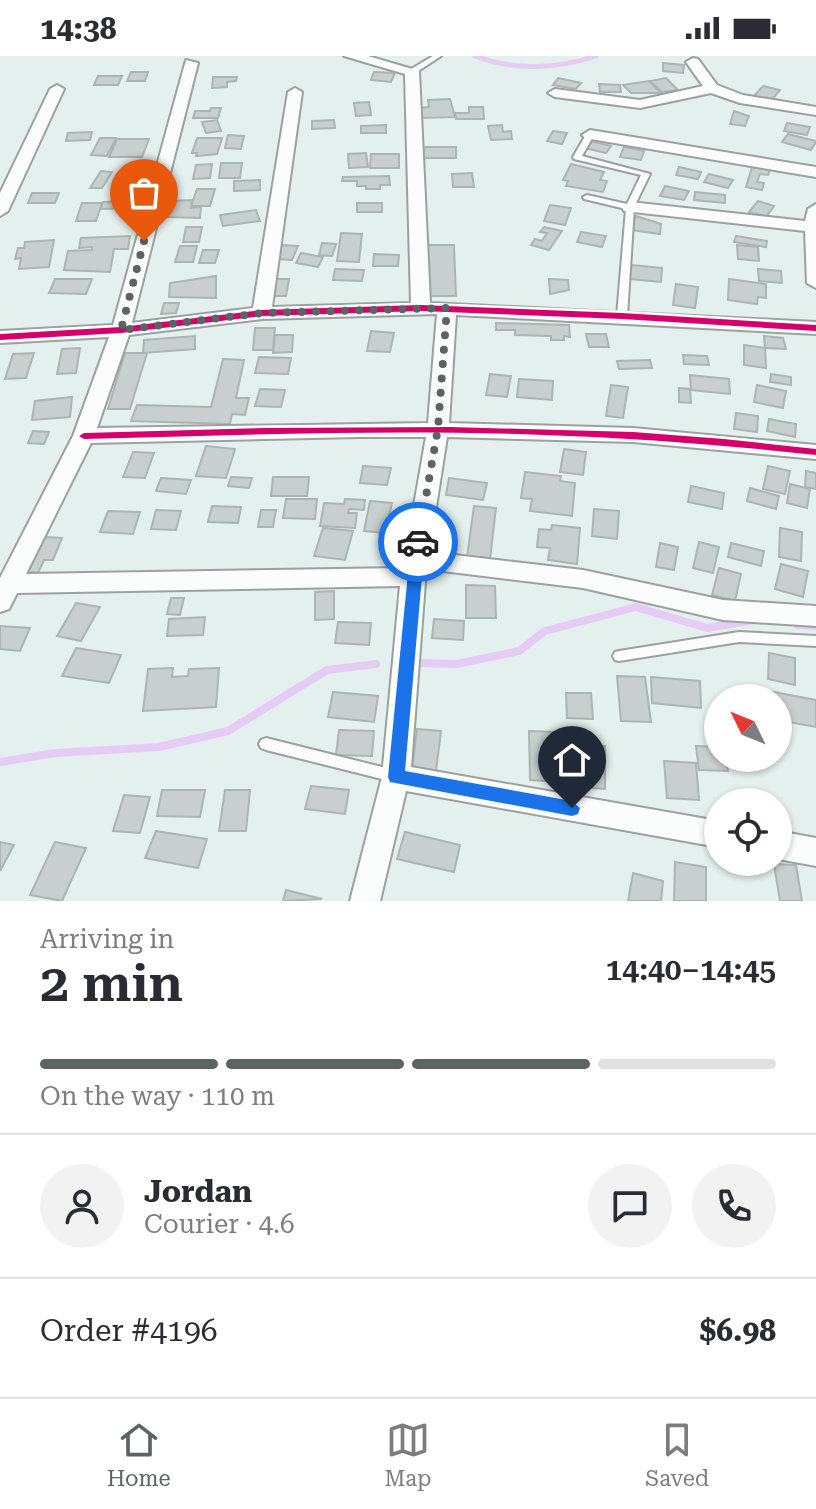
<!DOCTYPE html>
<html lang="en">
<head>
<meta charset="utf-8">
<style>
  body { margin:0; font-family:"Roboto Serif",serif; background:#f2f2f3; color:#2b2b33; height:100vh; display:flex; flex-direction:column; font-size:30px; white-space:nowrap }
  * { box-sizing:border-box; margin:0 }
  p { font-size:26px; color:#7c7c81 }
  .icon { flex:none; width:44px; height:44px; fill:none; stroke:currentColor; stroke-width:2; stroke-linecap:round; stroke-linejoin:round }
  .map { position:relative; height:845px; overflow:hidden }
  .drawer { display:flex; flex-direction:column; background:#fff; flex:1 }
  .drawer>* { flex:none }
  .needle { width:52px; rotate:313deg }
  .buttons { position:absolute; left:704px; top:628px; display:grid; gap:16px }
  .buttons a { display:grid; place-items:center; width:88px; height:88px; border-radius:50%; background:#fff; box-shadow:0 2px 6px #0004; font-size:40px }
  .pin { position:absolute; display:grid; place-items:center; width:68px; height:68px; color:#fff; margin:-82px -34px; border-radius:50% 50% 50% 0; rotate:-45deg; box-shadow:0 0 8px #0007 }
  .pin .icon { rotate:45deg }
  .courier { position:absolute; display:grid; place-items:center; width:80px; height:80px; margin:-40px; border:6px solid #1a73e8; border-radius:50%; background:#fff; color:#222; box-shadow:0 2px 10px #0007 }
  .head em { font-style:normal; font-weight:600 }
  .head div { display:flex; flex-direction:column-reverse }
  .head { display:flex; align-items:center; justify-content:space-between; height:136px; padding:0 40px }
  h1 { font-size:52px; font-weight:600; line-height:60px }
  .bar { display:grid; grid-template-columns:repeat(4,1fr); gap:12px 8px; align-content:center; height:96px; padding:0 40px }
  .bar i { height:10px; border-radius:6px; background:#e1e1e2 }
  .bar .active { background:#5b6462 }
  .bar p { grid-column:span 4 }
  .line { display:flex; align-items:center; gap:20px; padding:0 40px; border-top:2px solid #e1e1e2 }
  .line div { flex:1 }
  .round { display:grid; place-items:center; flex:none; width:84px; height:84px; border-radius:42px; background:#f2f2f3 }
  .status { display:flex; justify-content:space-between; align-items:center; height:56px; padding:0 40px; background:#fff; direction:ltr }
  .status svg { height:22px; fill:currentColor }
  .dock { display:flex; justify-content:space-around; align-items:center; height:112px; border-top:2px solid #e1e1e2; background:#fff; font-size:22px; color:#7c7c81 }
  .dock a { display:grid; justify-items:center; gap:4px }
  .dock .active { color:#5b6462 }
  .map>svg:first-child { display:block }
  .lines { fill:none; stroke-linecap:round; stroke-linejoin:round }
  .stream-far1 { stroke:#e6ccf5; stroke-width:5 }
  .stream { stroke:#e6ccf5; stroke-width:8 }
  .building { fill:#c7d0ce; stroke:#abb5b2; stroke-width:2 }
  .service-casing { stroke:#99a2a0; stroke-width:4 }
  .minor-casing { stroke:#99a2a0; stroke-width:4 }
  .service { fill:#fbfdfc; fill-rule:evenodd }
  .minor { fill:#fbfdfc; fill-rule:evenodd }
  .cycleway-casing { stroke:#fff; stroke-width:5 }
  .cycleway { fill:#d6006c; fill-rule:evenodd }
  .route { fill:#1a73e8 }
  .done { stroke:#5b6462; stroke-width:8; stroke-dasharray:0 14.4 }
</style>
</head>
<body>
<div class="status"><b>14:38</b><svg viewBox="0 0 49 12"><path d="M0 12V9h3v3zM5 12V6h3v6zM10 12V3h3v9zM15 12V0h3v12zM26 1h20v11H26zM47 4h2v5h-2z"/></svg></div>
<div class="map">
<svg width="816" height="845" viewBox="0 0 816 845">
  <rect width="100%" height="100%" fill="#e4f0ed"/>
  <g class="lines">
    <path class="stream-far1" d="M475,0C513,15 558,13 596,0"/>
    <g class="stream">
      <path d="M798,569L816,570"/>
      <path d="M417,607L457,608L519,595L545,575L636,551L707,572L754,564"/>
      <path d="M0,706L55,697L159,691L228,675L327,614L376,608"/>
    </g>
  </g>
  <g class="building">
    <path d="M663,7L684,9L683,17L663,15Z"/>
    <path d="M131,16H148L145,25H127Z"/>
    <path d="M374,16L395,17L391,26L371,24Z"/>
    <path d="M98,20H122L118,29H94Z"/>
    <path d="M213,21H237L236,25L227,26V31L212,32Z"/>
    <path d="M558,22L581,27L576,33L553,29Z"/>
    <path d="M666,22L678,34L662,36L650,25Z"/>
    <path d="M649,25L661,37H631L623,29Z"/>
    <path d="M599,28L620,29L621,36H600Z"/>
    <path d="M763,30L780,34L771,45L753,41Z"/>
    <path d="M450,43L455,61L420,62L418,52L429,51L428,44Z"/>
    <path d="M369,46L371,59L356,60L354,47Z"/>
    <path d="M469,51H483L484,63H456L455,57H469Z"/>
    <path d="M211,52H221L218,62H193L195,55H210Z"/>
    <path d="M734,55L749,60L745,70L730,68Z"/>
    <path d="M217,64L221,75L206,77L202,66Z"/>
    <path d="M334,64L335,72L312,73V65Z"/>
    <path d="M787,67L810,71L807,79L784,75Z"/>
    <path d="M386,69V77H361V70Z"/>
    <path d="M502,69L503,76L511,75L512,83L491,84L488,70Z"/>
    <path d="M553,75L567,77L562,88L547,85Z"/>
    <path d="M92,76L90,84L66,85L68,77Z"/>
    <path d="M788,78L816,85V86L811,94L782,86Z"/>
    <path d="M228,79L244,80L241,93L225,92Z"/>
    <path d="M100,82H116L107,100L91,99Z"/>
    <path d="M197,82H222L217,98L196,100L197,97H192Z"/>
    <path d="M117,83H149L142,101H109Z"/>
    <path d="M590,85L611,90L606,97L585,92Z"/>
    <rect x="422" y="91" width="34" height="11"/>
    <path d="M624,91L644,95L641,104L620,101Z"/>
    <path d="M366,97L368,111L349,112L348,98Z"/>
    <path d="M371,98H399V112H370Z"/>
    <path d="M221,107H242L240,122H219Z"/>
    <path d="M212,108L210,122L193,123L196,109Z"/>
    <path d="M571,108L604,116L600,124L607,125L603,136L566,130L568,125L563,124Z"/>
    <path d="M679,111L701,116L698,123L676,119Z"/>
    <path d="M752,111L770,114L768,119L760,118L757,126L764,127L762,134L746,131Z"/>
    <path d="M101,115L112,116L102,132H90Z"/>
    <path d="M472,117L474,131H453L452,118Z"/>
    <path d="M709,118L733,124L728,132L704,126Z"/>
    <path d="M389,120L390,129H380V133H366V130H357V125H342L343,121Z"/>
    <path d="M260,124V134L234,135V125Z"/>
    <path d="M123,128L140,129L133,141L116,140Z"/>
    <path d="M665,130L689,135L684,144L660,140Z"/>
    <path d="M197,133H215L210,150H191Z"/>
    <path d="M695,136L725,139V147L694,144Z"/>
    <path d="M32,137H59L55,147H28Z"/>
    <path d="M192,144L191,152L201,151L200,162L168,161L171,145Z"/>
    <path d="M133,145L131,152L101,153L103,146Z"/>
    <path d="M758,145L774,150L766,161L749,156Z"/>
    <path d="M82,147H102L96,165H76Z"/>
    <rect x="357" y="147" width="25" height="9"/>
    <path d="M550,149L571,152L565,169L544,165Z"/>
    <path d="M256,154L260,165L223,170L220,159Z"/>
    <path d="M636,160L661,168L660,178L631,174Z"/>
    <path d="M186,171H202L199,186H183Z"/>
    <path d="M544,171L562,175L549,194L531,189L535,183L542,185L547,177L540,176Z"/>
    <path d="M581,176L606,180L602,191L577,186Z"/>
    <path d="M341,177L362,178L359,206L337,205Z"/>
    <path d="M130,180L128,193H114L110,216L64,214L68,195L92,194V191L79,192L81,182Z"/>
    <path d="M736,180L767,185L766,191L734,186Z"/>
    <path d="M54,184L49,211L19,213L21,202L15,203L18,192H24L25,186Z"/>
    <path d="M322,187L336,188L332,200L319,199Z"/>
    <path d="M282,189L298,190L292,204L277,203Z"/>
    <path d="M427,189H454L456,240H428Z"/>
    <path d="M737,189L758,191L759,205L738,203Z"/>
    <path d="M180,190H197L193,206H175Z"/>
    <path d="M203,194H219L215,207H199Z"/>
    <path d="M301,197L323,201L318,211L296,207Z"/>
    <path d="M374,198L399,199L398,210H373Z"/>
    <path d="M631,209L662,212L661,226L630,223Z"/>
    <path d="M335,213L364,214L362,225L333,224Z"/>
    <path d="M758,213L781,215L782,227L759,225Z"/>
    <path d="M216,220V242L169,241L170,227Z"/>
    <path d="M55,223H92L86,238L49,237Z"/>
    <path d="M271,223H289L286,240H268Z"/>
    <path d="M549,223L568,224L569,234L550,238Z"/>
    <path d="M729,223L766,228V242L758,241L757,248L728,244Z"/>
    <path d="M676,228L698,231L695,252L673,249Z"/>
    <path d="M164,247H179L176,257L161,258Z"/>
    <path d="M496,267L569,269L570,281L564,280V284H551V280L515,279V274H496Z"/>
    <path d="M255,272H275L273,294H253Z"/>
    <path d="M371,275L394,277L390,296L367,295Z"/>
    <path d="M586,278H606L609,291H589Z"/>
    <path d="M275,279H293L292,296L273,297Z"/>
    <path d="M195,280V293L143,297L144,284Z"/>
    <path d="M764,280L783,282L786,293L765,292Z"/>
    <path d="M744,289L765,292L766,312L744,309Z"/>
    <path d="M80,292L76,317L57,318L62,293Z"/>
    <path d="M34,297L26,322L5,323L13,298Z"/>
    <path d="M125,297H147L130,353H108Z"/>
    <path d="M683,299L707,300L709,309L684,308Z"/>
    <path d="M259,301L291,302L288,318L255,317Z"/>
    <path d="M223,303L244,304L236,342H249L245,359L232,358L230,368L131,365L137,349L211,351Z"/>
    <path d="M650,304L652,312L619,313L617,305Z"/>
    <path d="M490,318L511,320L507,341L486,339Z"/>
    <path d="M771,318L791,321V329L770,326Z"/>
    <path d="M690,319L729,323L730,338L691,334Z"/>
    <path d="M519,323L553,325L552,344L517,341Z"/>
    <path d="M611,329L628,331L623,362L606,360Z"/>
    <path d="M757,329L786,335L783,352L754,346Z"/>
    <path d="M679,332L690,333L691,347L679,346Z"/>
    <path d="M260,333L285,334L281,351L255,350Z"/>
    <path d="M72,341L70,361L32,364L35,345Z"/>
    <path d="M736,357L758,360L757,376L734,373Z"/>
    <path d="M769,363L796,368L795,381L767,375Z"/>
    <path d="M33,375L49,376L44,388L28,387Z"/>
    <path d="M206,390L235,393L226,422L196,420Z"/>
    <path d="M564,393L586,396L583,419L560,416Z"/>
    <path d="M133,396L154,397L145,422L123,421Z"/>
    <path d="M363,410L391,412L387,429L360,427Z"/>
    <path d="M768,410L790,415L785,438L763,433Z"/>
    <path d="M806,415L816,417V433L805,431Z"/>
    <path d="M525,416L561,420L560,425L575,427L572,460L530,455L532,443L521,442Z"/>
    <path d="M231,421L252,422L249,432L228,430Z"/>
    <path d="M273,421H309L307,440H271Z"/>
    <path d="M161,422L191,424L186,438L156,435Z"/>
    <path d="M449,422L487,427L483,444L446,439Z"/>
    <path d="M790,428L810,433L807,452L787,447Z"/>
    <path d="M691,430L724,437L722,453L688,446Z"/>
    <path d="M750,432L779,440L776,453L747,445Z"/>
    <path d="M286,443H317L315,463L283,462Z"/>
    <path d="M345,443L365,444L364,454L349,453L348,457H357L355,472L320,470L324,447L344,448Z"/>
    <path d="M370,445L392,447L385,477L364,475Z"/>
    <path d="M212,450L241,451L238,467L208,466Z"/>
    <path d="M474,450L496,452L490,503L467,501Z"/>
    <path d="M594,453L619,455L617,483L592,480Z"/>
    <path d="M156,454L181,455L176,474L151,473Z"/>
    <path d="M261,454H276L273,471H258Z"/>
    <path d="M108,455L140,456L133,478L100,476Z"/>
    <path d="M552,469L580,472L577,508L548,504L550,492L537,491L539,473L551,474Z"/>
    <path d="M323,472L353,475L345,504L314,500Z"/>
    <path d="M780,472L802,476L801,505L779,501Z"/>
    <path d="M28,480L62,482L53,504H44L38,517L12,515Z"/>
    <path d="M699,486L719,491L713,517L693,512Z"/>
    <path d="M660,487L678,491L674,514L656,511Z"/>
    <path d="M731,487L764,495L761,510L728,501Z"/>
    <path d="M781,508L808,515L803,541L775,533Z"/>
    <path d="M719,512L741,518L735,545L712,539Z"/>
    <path d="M466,529L495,530L496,562H466Z"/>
    <path d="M334,535V563L315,564V536Z"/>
    <path d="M171,542H184L180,559L167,558Z"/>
    <path d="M76,547L100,551L81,585L57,580Z"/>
    <path d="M205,561L203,579L167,580L169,563Z"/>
    <path d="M434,563L464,565L463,584L432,582Z"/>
    <path d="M338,566L371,567L369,589L335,587Z"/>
    <path d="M0,570L30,572L20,595L0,593Z"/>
    <path d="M76,592L121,599L109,627L62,620Z"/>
    <path d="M769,597L795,602V629L768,623Z"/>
    <path d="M173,612L172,621L188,620L189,613L219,612L216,651L143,655L148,613Z"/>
    <path d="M617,620L645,621L651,666L621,665Z"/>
    <path d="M651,621L700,625L701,652L652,647Z"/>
    <path d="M769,635L816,644V671L778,664V642H769Z"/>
    <path d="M333,636L378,640L374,666L328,661Z"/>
    <path d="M566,637H591L593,663L567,662Z"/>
    <path d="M417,673L441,675L436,715L412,713Z"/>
    <path d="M339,674L374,675L372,700L336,699Z"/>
    <path d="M529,675L556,676L559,726L530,724Z"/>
    <path d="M578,687L605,690V733L578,731Z"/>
    <path d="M696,690L718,691V702H726L728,715L699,714Z"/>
    <path d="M664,705L696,707L699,744L667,742Z"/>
    <path d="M311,730L349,734L345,758L305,753Z"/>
    <path d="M162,734H205L200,761L157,760Z"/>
    <path d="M225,734H250L246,775H219Z"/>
    <path d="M124,739L150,741L140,777L113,775Z"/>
    <path d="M156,775L207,783L198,812L145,802Z"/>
    <path d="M405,776L460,789L454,816L397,803Z"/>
    <path d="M0,786L14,789L0,815Z"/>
    <path d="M55,786L86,792L62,845L30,839Z"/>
    <path d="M675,806L706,811V845H674Z"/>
    <path d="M774,808L796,809L802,845H780Z"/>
    <path d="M633,817L663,825L661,845H628Z"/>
    <path d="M286,834L322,843L283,845Z"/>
  </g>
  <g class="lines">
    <g class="service-casing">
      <g id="service">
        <path d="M433,0H441L415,17L408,15Z"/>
        <path d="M587,77L594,79L582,100L650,118L634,151L627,260L622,263L617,260L626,153L584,143L583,141L587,139L627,148L641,119L574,103L573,101Z"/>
        <path d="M739,576L816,580V590L739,586L619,605L615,604L613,600L615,596L619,595Z"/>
        <path d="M266,682L394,714L399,716L401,720L399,724L394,726L266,694L261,692L259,688L261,684Z"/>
      </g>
    </g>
    <g class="minor-casing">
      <g id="minor">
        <path d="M344,0H368L419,15L430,247L816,266V278L456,259L449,367L633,372L816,389V403L633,386L447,381L429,496L583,514L723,544L816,550V570L723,564L583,532L426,513L411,711L718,765V791L406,735L380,845H350L382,721L400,530L17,537L9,553L0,556V522L73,380L109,281L0,287V275L113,269L186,4L198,7L132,267L253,252L288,36L295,32L302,36L272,251L411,247L405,18ZM437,258L428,367L97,372L129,279L262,263ZM359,381H426L403,512L26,518L91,387Z"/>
        <path d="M693,2L698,3L717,29L743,39L816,51V59L740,47L711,37L640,52L555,41L548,37L555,33L640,44L703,30L686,6Z"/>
        <path d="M57,29L64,33L8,155L0,160V137L50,33Z"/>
        <path d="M590,74L816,111V121L585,82L582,79Z"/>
        <path d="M630,146L805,165L808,153L816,148V232L807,227L805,175L624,155L622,151Z"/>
        <path d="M778,775L816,782V810L778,803Z"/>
      </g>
    </g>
    <use href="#service" class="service"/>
    <use href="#minor" class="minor"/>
    <g class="cycleway-casing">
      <g id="cycleway">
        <path d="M421,249L622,257L816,269V275L622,263L421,255L262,260L121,277L0,284V278L121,271L262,254Z"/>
        <path d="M450,371L633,376L724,383L816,393V399C726,389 635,382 544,379C391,373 237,379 84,383L79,380L84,377L267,372Z"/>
      </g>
    </g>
    <use href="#cycleway" class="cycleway"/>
  </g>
  <path class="route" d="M418,481L425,486L405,715L572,745L580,752L578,758L572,760L390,726L388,721L411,486Z"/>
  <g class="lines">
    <path class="done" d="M144,185L121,274L262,257L447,252L438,372L418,486"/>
  </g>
</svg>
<div class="buttons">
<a><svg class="needle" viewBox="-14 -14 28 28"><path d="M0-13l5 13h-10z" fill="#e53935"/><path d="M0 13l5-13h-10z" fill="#7c7c81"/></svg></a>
<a><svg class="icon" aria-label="locate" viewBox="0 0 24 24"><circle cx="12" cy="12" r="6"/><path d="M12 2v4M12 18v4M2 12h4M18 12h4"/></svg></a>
</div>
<div class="pin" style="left:144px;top:185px;background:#ea580c"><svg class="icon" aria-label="bag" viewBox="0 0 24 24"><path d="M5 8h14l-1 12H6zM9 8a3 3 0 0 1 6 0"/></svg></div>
<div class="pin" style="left:572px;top:752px;background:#1f2937"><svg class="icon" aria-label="home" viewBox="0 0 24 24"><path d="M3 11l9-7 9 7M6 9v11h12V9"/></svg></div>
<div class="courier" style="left:418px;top:486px"><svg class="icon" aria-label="car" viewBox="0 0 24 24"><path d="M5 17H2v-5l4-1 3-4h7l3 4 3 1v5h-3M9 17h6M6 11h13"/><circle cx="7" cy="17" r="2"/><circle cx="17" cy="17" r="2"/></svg></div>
</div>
<section class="drawer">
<div class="head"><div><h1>2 min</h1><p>Arriving in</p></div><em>14:40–14:45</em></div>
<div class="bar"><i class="active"></i><i class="active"></i><i class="active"></i><i></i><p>On the way · 110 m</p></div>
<div class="line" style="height:144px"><a class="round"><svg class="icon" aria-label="person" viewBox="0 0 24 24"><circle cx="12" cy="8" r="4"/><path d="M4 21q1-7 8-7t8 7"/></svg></a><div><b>Jordan</b><p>Courier · 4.6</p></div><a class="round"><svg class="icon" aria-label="chat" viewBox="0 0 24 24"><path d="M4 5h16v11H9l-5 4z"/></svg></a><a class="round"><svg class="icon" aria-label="phone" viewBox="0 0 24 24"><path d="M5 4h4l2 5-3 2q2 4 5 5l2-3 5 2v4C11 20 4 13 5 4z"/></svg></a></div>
<div class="line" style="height:104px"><div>Order #4196</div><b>$6.98</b></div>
</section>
<nav class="dock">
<a class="active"><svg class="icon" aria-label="home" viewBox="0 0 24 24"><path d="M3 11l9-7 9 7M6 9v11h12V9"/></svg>Home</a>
<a><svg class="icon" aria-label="map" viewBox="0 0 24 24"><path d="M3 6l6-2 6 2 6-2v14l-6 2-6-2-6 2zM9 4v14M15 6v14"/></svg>Map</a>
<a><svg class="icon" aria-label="saved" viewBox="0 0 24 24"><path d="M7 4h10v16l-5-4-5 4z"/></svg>Saved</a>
</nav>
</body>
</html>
